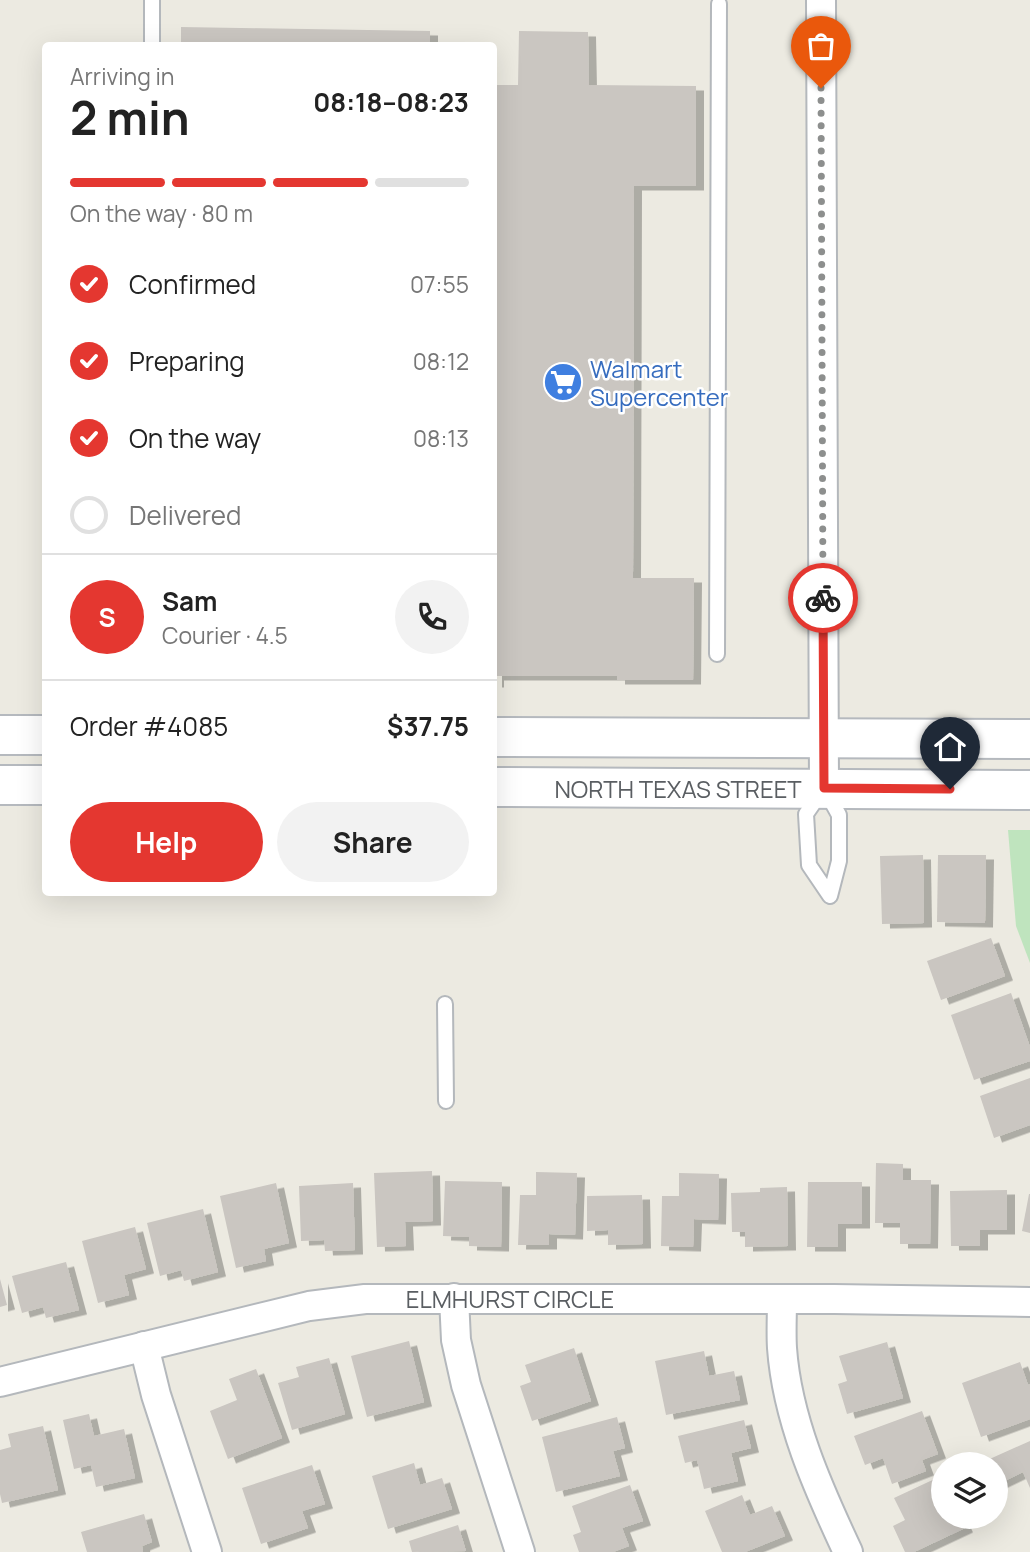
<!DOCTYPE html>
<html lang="en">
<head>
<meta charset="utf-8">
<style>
  body { margin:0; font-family:Manrope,sans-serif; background:#f2f2f2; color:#222; height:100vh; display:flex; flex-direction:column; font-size:26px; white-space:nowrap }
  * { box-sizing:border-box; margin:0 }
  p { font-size:23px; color:#767676 }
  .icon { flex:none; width:38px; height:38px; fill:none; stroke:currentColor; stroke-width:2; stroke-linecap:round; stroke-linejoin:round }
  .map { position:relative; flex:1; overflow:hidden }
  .details { position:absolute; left:42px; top:42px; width:455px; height:854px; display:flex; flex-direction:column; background:#fff; border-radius:7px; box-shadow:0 7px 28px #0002 }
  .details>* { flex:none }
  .controls { position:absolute; left:931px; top:1452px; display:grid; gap:14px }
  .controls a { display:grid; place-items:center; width:77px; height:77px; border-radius:50%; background:#fff; box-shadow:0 7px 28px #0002; font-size:35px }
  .pin { position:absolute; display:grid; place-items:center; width:60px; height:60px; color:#fff; margin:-72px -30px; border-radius:50% 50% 50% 0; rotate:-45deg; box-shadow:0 0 7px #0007 }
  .pin .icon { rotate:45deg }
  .courier { position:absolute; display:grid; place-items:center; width:70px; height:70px; margin:-35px; border:5px solid #e43730; border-radius:50%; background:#fff; color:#222; box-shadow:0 2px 9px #0007 }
  .head em { font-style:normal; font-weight:700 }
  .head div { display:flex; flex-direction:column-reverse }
  .head { display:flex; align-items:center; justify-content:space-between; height:119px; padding:0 28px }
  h1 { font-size:46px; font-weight:700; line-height:52px }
  .bar { display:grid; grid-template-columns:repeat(4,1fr); gap:10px 7px; align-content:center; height:84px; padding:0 28px }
  .bar i { height:9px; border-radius:5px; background:#e0e0e0 }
  .bar .active { background:#e43730 }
  .bar p { grid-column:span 4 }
  .line { display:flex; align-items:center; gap:18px; padding:0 28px; border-top:2px solid #e0e0e0 }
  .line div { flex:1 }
  .round { display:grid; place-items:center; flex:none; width:74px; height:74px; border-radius:37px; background:#f2f2f2 }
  ol { padding:0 28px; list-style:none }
  li { display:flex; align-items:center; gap:21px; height:77px }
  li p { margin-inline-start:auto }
  li .icon { padding:7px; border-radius:50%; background:#e43730; color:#fff; stroke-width:4 }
  li:last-child { color:#767676 }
  li i { width:38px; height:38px; border:4px solid #e0e0e0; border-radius:50% }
  .cta { display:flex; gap:14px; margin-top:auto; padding:14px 28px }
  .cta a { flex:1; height:80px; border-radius:42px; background:#e43730; color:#fff; font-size:28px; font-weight:700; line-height:80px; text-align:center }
  .cta a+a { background:#f2f2f2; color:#222 }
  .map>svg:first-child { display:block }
  .green { fill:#bfe4be }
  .building { fill:#cac6c1; filter:url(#shadow) }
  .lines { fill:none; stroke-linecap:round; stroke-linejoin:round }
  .lane-casing { stroke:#b4b8bc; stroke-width:18 }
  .street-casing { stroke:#b4b8bc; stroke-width:32 }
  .secondary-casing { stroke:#b5b9be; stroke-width:42 }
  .lane { stroke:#fff; stroke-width:14 }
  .street { stroke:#fff; stroke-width:28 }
  .secondary { stroke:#fff; stroke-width:38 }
  .done { stroke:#8d8f8e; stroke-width:7; stroke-dasharray:0 12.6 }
  .route { stroke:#e43730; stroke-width:9 }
  .labels { text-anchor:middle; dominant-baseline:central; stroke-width:5; stroke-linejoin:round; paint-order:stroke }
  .shop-label { font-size:24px; fill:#366cbe; stroke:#fff; text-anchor:start }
  .street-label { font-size:24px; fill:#5a5e62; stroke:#fff }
</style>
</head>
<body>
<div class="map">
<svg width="1030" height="1552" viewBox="0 0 1030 1552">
  <defs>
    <filter id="shadow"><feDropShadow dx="8" dy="4.5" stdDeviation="0" flood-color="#0004"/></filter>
  </defs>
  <rect width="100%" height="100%" fill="#eceae1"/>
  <path class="green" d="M1008,830H1030V963L1016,926Z"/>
  <g class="building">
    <path d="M181,27L430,31V46H181Z"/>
    <path d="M519,31L588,32L589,85L696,86V186H634L633,578H694L693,680H617V676H496V683H494V85H518Z"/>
    <path d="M923,855L924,923L882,924L880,856Z"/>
    <path d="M938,855H986L985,923L937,922Z"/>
    <path d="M991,938L1005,976L941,1000L927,961Z"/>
    <path d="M1011,993L1030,1047V1061L974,1080L951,1015Z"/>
    <path d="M1030,1078V1125L994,1138L980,1096Z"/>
    <path d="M876,1163L903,1164V1180H931L930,1244H900V1223H875Z"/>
    <path d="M432,1171L433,1221L405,1222L406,1246L377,1247L374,1173Z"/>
    <path d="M536,1172L577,1173L575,1235L549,1234V1245H518L520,1195H536Z"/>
    <path d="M679,1173L719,1174L718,1220L694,1219L693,1247L661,1246L662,1196H679Z"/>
    <path d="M445,1181L502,1182L501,1247L469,1246V1237L443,1236Z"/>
    <path d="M808,1182H862V1224H838V1247H807Z"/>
    <path d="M276,1183L289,1243L264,1249L266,1261L236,1268L220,1196Z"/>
    <path d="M353,1183L355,1250L325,1251L324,1240L301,1241L299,1186Z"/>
    <path d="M787,1187L788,1246L745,1247V1232H732L731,1193L760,1192V1188Z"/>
    <path d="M1007,1190V1230H980V1246H951L950,1191Z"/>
    <path d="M1029,1194H1030V1233L1022,1231Z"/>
    <path d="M642,1195L643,1244L608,1245V1230L587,1231V1196Z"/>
    <path d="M203,1209L218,1272L184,1281L181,1270L160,1276L147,1223Z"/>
    <path d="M135,1227L146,1269L124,1275L129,1295L98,1303L82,1241Z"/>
    <path d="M66,1262L79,1310L46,1318L43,1307L22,1313L12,1276Z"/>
    <path d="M0,1279L7,1305L0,1307Z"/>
    <path d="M409,1341L424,1402L367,1417L351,1356Z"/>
    <path d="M887,1342L903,1398L847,1414L838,1384L847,1381L839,1356Z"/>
    <path d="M574,1348L591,1401L532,1421L520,1386L531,1382L525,1365Z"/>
    <path d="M704,1351L709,1376L734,1371L740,1400L666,1415L655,1361Z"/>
    <path d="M329,1358L345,1414L292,1430L278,1383L299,1377L296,1367Z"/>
    <path d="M1020,1362L1028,1385L1030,1384V1419L981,1437L962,1383Z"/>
    <path d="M256,1369L282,1438L228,1459L210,1411L237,1400L229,1379Z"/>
    <path d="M922,1411L938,1454L922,1460L926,1471L892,1484L883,1458L865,1465L854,1436Z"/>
    <path d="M89,1414L94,1436L124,1429L135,1478L96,1487L91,1465L74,1469L63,1420Z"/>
    <path d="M617,1417L625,1448L613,1451L620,1476L556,1492L542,1437Z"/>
    <path d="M744,1420L751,1448L731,1453L738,1481L704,1489L697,1460L685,1463L678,1436Z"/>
    <path d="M43,1426L58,1490L2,1503L0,1494V1450L11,1447L8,1434Z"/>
    <path d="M1030,1441V1488L1023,1472L996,1485V1465H985L983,1462Z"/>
    <path d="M414,1463L420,1485L442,1478L452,1509L388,1529L372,1476Z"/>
    <path d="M312,1465L325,1504L302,1511L308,1528L261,1544L242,1488Z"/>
    <path d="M941,1476L943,1481V1517H960L965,1528L914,1552H905L893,1526L905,1520L894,1498Z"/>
    <path d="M630,1485L643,1521L622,1528L629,1546L613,1552H579L573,1535L581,1532L572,1506Z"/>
    <path d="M742,1495L750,1515L772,1506L785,1536L745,1552H722L705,1511Z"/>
    <path d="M144,1514L152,1542L142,1546L143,1552H87L81,1532Z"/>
    <path d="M458,1525L466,1551L412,1552L409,1541Z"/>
  </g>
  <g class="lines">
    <g class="lane-casing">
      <g id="lane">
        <path d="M152,0V46"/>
        <path d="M717,654L719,4"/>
        <path d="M824,788L839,815V861L830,896L809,865L806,814Z"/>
        <path d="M445,1004L446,1101"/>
      </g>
    </g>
    <g class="street-casing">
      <g id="street">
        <path d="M821,0L824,788"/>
        <path d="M454,1298L456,1340L466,1385L520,1552"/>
        <path d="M782,1299C782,1315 781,1332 782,1348C787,1419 818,1488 848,1552"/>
        <path d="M144,1346L156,1395L207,1552"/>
        <path d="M0,1382L309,1306L365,1299H834L1030,1302"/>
      </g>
    </g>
    <g class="secondary-casing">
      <g id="secondary">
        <path d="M0,735H46"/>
        <path d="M494,737L1030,739"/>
        <path d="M0,785H46"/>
        <path d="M494,787L1030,790"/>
      </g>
    </g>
    <use href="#lane" class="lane"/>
    <use href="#street" class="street"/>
    <use href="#secondary" class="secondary"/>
  </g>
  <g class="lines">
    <path class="done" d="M821,88L823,598"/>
    <path class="route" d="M823,598L824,788L950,789"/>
  </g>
  <defs>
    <g id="supermarket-disc" transform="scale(2.0125)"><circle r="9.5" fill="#3f7fe0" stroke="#fff"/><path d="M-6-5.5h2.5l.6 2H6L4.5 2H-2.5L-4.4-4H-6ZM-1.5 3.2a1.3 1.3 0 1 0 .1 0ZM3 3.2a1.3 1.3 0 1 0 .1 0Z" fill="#fff"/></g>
  </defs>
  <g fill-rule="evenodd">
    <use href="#supermarket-disc" x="563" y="382"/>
  </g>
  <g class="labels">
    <g class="shop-label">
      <text x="590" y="368">Walmart<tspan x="590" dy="28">Supercenter</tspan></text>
    </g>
    <g class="street-label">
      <text x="678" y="788">NORTH TEXAS STREET</text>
      <text x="510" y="1298">ELMHURST CIRCLE</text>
    </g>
  </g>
</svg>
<div class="controls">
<a><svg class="icon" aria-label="layers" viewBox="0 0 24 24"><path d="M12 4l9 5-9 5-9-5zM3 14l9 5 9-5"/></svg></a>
</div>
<div class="pin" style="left:821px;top:88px;background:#ea580c"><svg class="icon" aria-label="bag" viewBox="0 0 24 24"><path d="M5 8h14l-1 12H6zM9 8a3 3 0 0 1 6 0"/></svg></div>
<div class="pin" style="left:950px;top:789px;background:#1f2937"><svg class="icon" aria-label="home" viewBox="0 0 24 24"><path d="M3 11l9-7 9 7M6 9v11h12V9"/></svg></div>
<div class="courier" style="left:823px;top:598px"><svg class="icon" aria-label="bike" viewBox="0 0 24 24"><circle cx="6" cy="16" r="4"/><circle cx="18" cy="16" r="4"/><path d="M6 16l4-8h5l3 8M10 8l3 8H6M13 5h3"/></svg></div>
<section class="details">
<div class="head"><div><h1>2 min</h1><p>Arriving in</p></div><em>08:18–08:23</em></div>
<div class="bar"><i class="active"></i><i class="active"></i><i class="active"></i><i></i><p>On the way · 80 m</p></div>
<ol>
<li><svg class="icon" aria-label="check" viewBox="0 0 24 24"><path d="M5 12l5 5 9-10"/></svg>Confirmed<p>07:55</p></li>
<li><svg class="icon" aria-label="check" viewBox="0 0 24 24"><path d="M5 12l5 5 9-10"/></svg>Preparing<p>08:12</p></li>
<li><svg class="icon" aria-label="check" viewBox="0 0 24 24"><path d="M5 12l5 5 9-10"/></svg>On the way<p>08:13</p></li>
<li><i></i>Delivered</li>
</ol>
<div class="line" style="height:126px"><b class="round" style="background:#e43730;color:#fff">S</b><div><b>Sam</b><p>Courier · 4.5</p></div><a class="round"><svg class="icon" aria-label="phone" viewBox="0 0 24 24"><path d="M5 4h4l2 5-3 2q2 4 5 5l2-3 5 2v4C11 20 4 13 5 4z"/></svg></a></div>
<div class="line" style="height:91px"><div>Order #4085</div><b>$37.75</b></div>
<div class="cta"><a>Help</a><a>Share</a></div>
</section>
</div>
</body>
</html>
